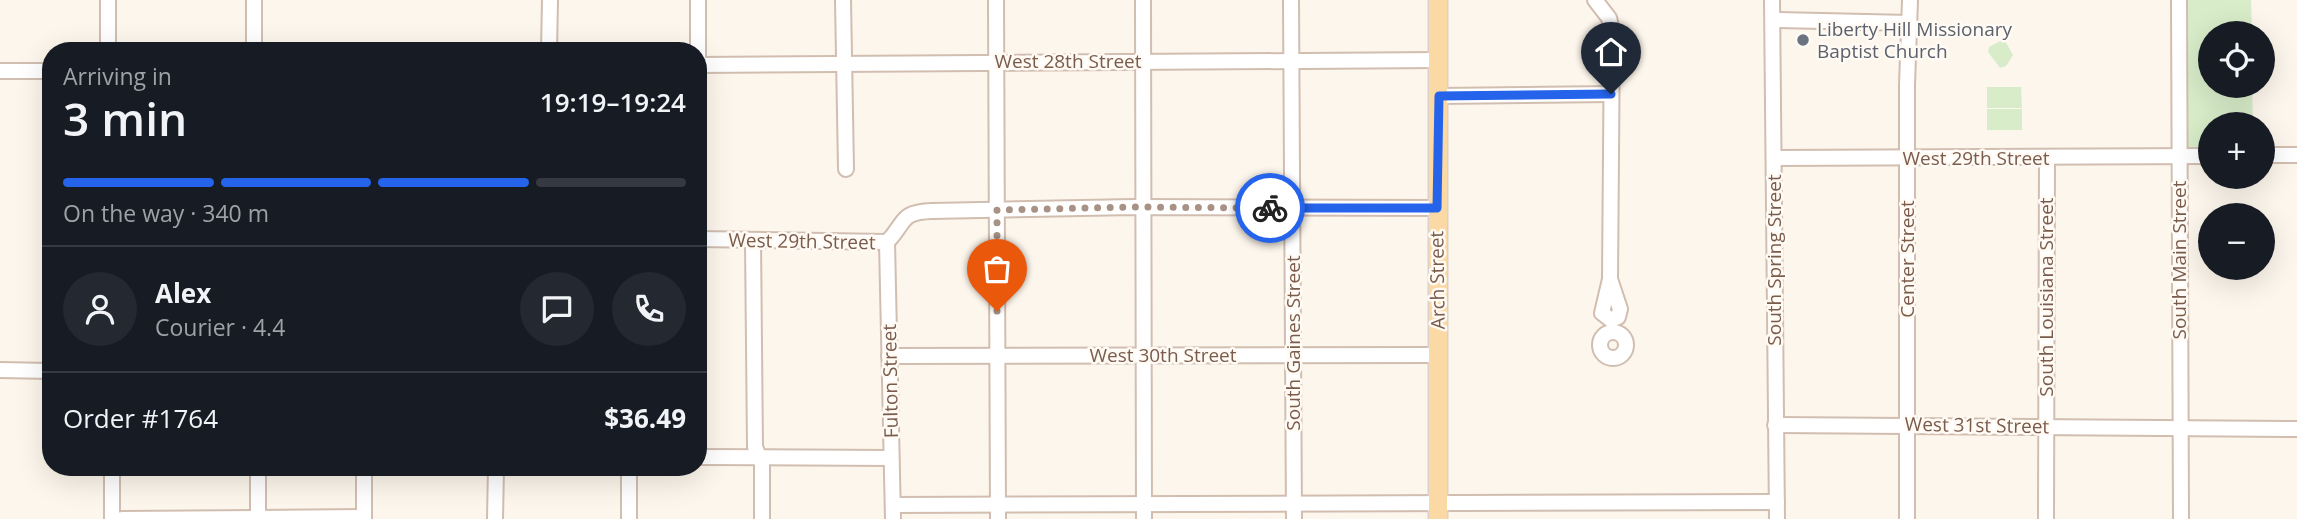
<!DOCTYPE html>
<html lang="en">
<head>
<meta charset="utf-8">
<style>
  body { margin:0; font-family:"Open Sans",sans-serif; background:#242831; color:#f1f3f6; height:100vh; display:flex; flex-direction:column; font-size:26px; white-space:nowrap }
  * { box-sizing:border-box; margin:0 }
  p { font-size:23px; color:#9ea1a6 }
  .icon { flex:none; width:38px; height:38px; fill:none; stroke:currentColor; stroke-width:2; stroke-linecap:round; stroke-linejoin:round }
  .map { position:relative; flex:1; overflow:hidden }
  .panel { position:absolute; left:42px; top:42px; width:665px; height:434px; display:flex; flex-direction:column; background:#171b24; border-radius:28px; box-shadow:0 7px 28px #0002 }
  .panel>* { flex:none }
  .fabs { position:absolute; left:2198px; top:21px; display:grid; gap:14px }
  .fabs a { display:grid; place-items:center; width:77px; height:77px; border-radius:50%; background:#171b24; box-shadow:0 7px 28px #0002; font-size:35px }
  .pin { position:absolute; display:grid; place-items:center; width:60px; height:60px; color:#fff; margin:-72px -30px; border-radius:50% 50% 50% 0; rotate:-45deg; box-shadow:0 0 7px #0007 }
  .pin .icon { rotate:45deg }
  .courier { position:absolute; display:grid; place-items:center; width:70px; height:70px; margin:-35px; border:5px solid #2563eb; border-radius:50%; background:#fff; color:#222; box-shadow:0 2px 9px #0007 }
  .head em { font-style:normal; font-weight:600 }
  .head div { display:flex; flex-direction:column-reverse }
  .head { display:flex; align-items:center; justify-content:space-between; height:119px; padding:0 21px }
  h1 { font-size:46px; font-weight:600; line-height:52px }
  .bar { display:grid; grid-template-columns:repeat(4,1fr); gap:10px 7px; align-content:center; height:84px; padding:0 21px }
  .bar i { height:9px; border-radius:5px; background:#363941 }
  .bar .current { background:#2563eb }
  .bar p { grid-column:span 4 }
  .line { display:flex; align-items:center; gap:18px; padding:0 21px; border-top:2px solid #363941 }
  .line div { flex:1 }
  .round { display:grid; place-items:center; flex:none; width:74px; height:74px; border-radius:37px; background:#242831 }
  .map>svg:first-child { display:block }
  .green { fill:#d8ecc9 }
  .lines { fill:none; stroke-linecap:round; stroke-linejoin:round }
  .minor-casing { stroke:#d1beb0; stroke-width:18 }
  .major-casing { stroke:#dad1cd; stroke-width:21 }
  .minor { stroke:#fff; stroke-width:14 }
  .major { stroke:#fbd9a5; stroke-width:18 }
  .done { stroke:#a89285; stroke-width:7; stroke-dasharray:0 12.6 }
  .route { stroke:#2563eb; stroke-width:9 }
  .worship-dot { fill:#6b7280; stroke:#fffaf3; stroke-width:2.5 }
  .labels { text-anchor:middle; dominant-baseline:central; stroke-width:5; stroke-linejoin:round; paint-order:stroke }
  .worship-label { font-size:19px; fill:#5b616d; stroke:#fffaf3; text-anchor:start }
  .street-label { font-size:19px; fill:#7a5c4d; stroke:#fffaf3 }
</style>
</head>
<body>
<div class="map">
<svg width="2297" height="519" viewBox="0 0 2297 519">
  <rect width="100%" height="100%" fill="#fdf6ec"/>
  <g class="green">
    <path d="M2179,0H2251L2252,33H2210V86H2252L2253,124H2210V156H2179Z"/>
    <path d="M2004,39L2013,55L2006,66L2000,68L1988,52L1989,47Z"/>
    <path d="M1987,87H2021L2022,108H1987Z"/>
    <rect x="1987" y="109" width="35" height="21"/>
  </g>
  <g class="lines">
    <g class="minor-casing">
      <g id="minor">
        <path d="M108,0V51"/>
        <path d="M254,0V51"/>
        <path d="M698,0V70"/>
        <path d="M843,0L846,169"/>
        <path d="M996,0L998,519"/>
        <path d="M1143,0L1144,519"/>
        <path d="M1291,0L1294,519"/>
        <path d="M1595,0L1609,18L1612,30L1610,279"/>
        <path d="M1772,0L1777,519"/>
        <path d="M2179,0L2181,519"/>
        <path d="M1773,20L1910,23"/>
        <path d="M549,51L550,0"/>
        <path d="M698,65L1438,60"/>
        <path d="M0,71H51"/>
        <path d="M1439,96L1611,94"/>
        <path d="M2263,155H2297"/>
        <path d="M1774,158L2210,156"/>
        <path d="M698,239L887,242C906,223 899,212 932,211L1134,207L1437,208"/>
        <path d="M753,241L755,447L762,464V519"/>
        <path d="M887,242L893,519"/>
        <path d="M1610,279L1620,309L1618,317L1611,320L1602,313Z"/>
        <circle cx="1613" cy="345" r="13"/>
        <path d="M889,356L1438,355"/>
        <path d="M0,370L51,371"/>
        <path d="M1775,425L2297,429"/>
        <path d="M698,457L891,458"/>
        <path d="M112,467V519"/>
        <path d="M258,467V519"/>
        <path d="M893,505L1777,502"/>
        <path d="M122,519L364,517"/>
        <path d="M364,519V467"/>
        <path d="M495,519L496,467"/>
        <path d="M629,519V467"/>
        <path d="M1907,519V85L1910,0"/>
        <path d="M2046,519L2047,158"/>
      </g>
    </g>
    <g class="major-casing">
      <path id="major" d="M1438,519V0"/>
    </g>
    <use href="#minor" class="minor"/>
    <use href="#major" class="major"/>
  </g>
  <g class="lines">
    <path class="done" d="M997,311V210L1134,207L1270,208"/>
    <path class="route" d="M1270,208H1437L1439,96L1611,94"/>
  </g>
  <circle class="worship-dot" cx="1803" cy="40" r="7"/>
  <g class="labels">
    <g class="worship-label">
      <text x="1817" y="29">Liberty Hill Missionary<tspan x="1817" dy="22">Baptist Church</tspan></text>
    </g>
    <g class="street-label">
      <text x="1068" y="61">West 28th Street</text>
      <text x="1976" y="158">West 29th Street</text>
      <text transform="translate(802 241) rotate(1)">West 29th Street</text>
      <text transform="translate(1907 259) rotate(-90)">Center Street</text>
      <text transform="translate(1774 260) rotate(-90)">South Spring Street</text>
      <text transform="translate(2179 260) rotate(-90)">South Main Street</text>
      <text transform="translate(1437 280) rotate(-91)">Arch Street</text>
      <text transform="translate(2046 297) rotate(-90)">South Louisiana Street</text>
      <text transform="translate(1293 343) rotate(-90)">South Gaines Street</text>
      <text x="1163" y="355">West 30th Street</text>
      <text transform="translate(890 381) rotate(-91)">Fulton Street</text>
      <text transform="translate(1977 425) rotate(1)">West 31st Street</text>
    </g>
  </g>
</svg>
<div class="fabs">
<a><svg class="icon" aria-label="locate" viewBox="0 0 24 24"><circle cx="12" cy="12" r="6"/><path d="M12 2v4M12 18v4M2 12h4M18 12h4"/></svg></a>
<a>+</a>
<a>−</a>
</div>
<div class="pin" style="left:997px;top:311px;background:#ea580c"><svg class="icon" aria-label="bag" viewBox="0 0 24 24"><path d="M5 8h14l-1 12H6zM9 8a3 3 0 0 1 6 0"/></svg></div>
<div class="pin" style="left:1611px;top:94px;background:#1f2937"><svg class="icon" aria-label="home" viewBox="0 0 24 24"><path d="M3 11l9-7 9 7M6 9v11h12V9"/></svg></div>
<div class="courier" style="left:1270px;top:208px"><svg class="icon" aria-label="bike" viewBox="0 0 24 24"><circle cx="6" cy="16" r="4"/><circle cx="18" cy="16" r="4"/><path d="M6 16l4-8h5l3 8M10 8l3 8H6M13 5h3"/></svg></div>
<section class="panel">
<div class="head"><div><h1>3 min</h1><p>Arriving in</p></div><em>19:19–19:24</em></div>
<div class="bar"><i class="current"></i><i class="current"></i><i class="current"></i><i></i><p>On the way · 340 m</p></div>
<div class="line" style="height:126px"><a class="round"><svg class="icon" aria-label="person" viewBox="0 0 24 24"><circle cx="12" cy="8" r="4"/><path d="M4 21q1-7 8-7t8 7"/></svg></a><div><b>Alex</b><p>Courier · 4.4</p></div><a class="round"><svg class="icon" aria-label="chat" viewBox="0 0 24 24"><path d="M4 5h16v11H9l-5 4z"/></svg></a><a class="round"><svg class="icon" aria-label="phone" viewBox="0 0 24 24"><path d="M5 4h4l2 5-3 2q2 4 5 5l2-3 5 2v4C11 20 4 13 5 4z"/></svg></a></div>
<div class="line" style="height:91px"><div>Order #1764</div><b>$36.49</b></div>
</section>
</div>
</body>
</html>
